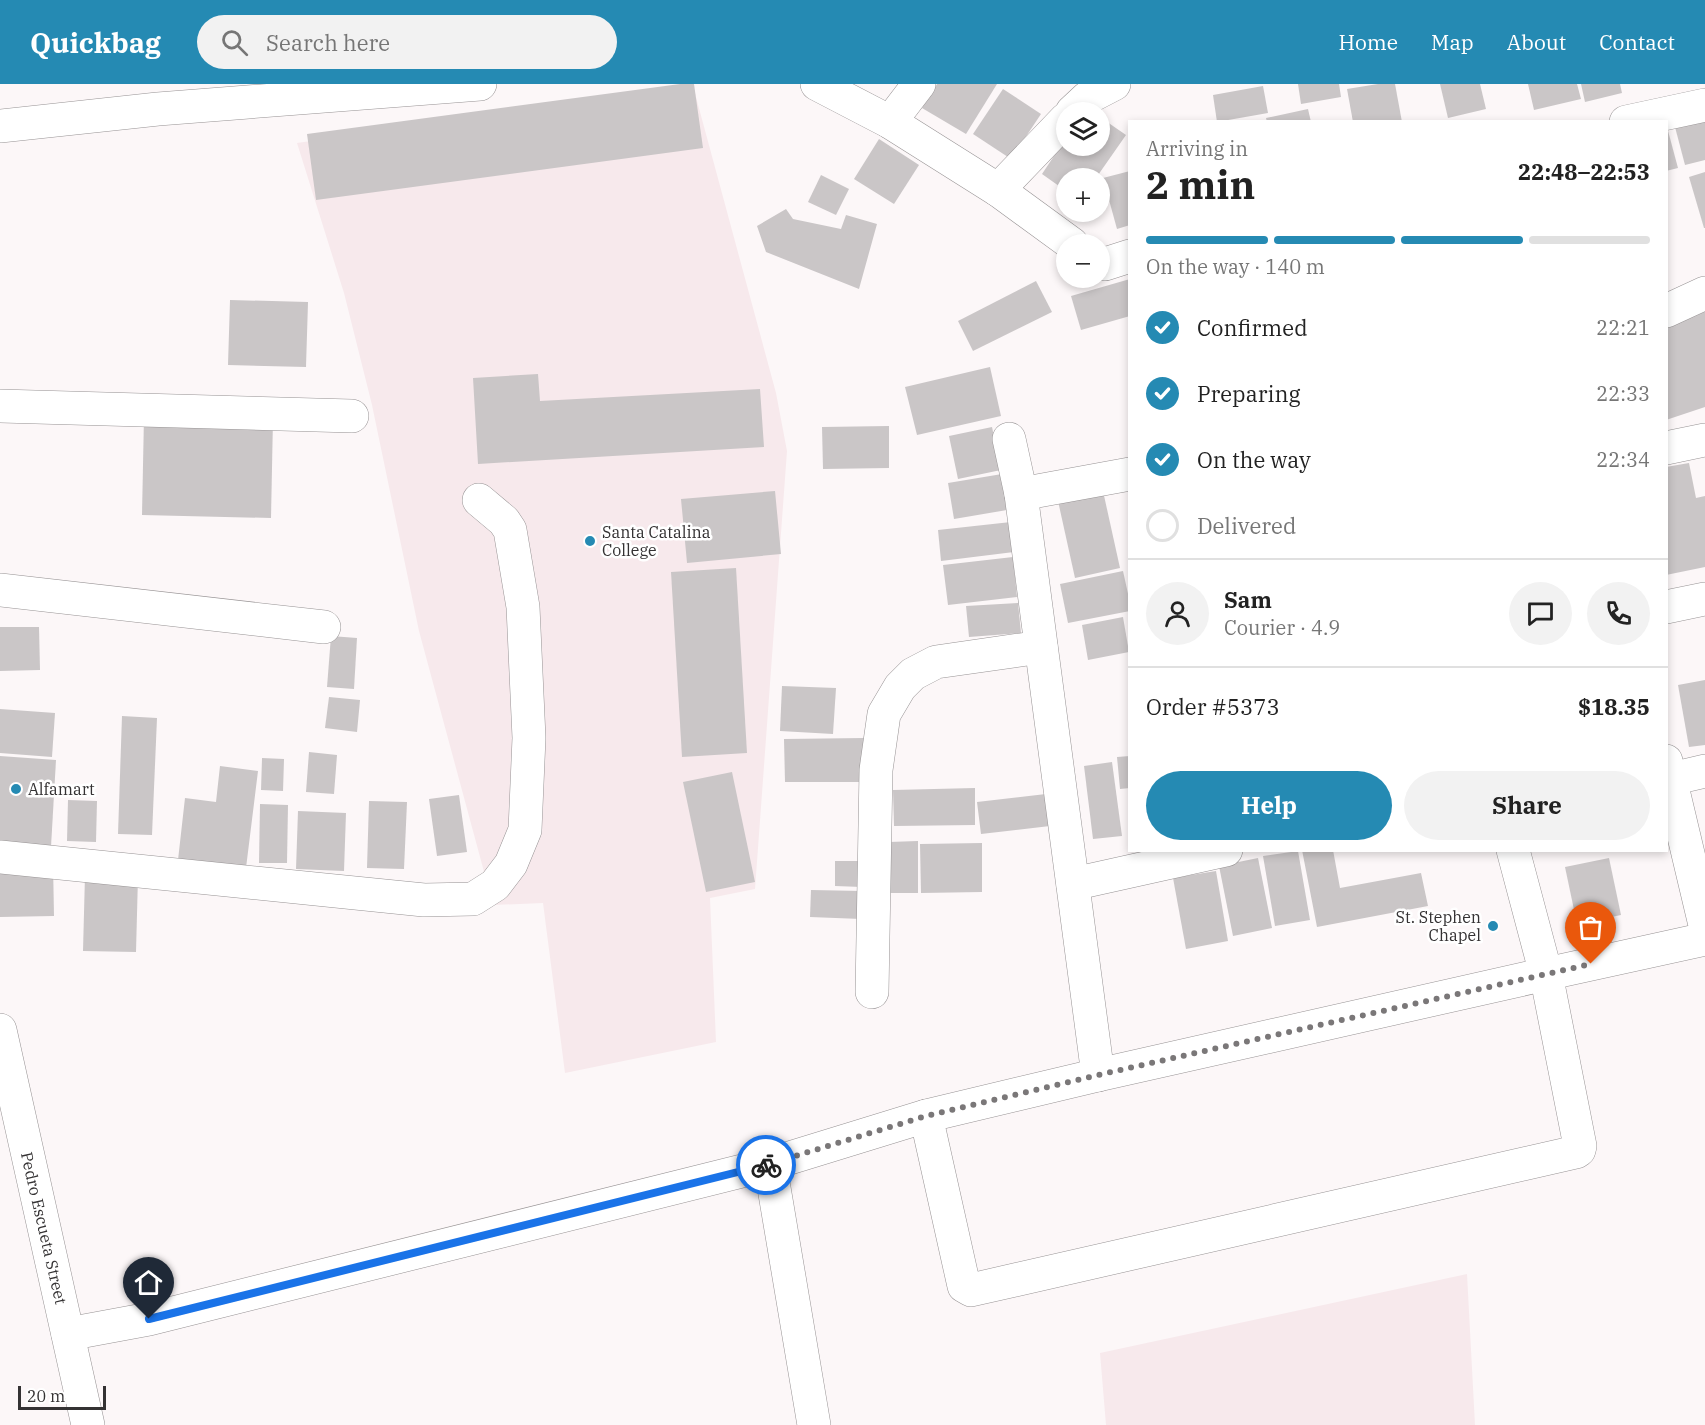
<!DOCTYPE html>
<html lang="en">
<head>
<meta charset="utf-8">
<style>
  body { margin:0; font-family:"IBM Plex Serif",serif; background:#f2f2f2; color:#222; height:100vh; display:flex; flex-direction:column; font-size:22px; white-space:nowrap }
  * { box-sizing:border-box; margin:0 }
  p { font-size:20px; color:#767676 }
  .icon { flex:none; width:33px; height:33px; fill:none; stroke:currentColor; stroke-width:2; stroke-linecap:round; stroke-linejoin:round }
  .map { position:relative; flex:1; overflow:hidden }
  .panel { position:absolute; left:1128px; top:36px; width:540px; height:732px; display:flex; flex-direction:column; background:#fff; border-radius:0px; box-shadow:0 3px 9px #0003 }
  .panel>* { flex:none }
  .buttons { position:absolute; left:1056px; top:18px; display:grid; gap:12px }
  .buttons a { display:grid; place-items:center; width:54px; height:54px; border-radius:50%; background:#fff; box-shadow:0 3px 9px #0003; font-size:30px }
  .scale { position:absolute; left:18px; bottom:15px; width:88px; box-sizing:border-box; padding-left:6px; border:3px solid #343233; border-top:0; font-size:16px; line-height:21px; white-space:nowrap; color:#343233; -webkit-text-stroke:4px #fff; paint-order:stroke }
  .pin { position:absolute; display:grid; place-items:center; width:51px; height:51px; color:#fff; margin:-62px -26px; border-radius:50% 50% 50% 0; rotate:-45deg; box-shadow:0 0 6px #0007 }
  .pin .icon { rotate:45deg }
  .courier { position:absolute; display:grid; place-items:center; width:60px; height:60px; margin:-30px; border:4px solid #1a73e8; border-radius:50%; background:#fff; color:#222; box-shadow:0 2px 8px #0007 }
  .head em { font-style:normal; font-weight:700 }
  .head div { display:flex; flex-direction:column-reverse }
  .head { display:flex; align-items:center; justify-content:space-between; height:102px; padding:0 18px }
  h1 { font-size:39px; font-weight:700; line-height:45px }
  .bar { display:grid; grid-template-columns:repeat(4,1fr); gap:9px 6px; align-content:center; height:72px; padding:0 18px }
  .bar i { height:8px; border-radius:4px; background:#e0e0e0 }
  .bar .current { background:#258ab3 }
  .bar p { grid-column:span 4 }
  .line { display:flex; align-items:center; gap:15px; padding:0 18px; border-top:2px solid #e0e0e0 }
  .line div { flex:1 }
  .round { display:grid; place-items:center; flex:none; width:63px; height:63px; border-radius:32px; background:#f2f2f2 }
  ol { padding:0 18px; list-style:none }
  li { display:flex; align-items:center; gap:18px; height:66px }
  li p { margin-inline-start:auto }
  li .icon { padding:6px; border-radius:50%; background:#258ab3; color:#fff; stroke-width:4 }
  li:last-child { color:#767676 }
  li i { width:33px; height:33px; border:3px solid #e0e0e0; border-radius:50% }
  .cta { display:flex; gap:12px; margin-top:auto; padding:12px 18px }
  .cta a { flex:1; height:69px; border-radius:36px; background:#258ab3; color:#fff; font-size:24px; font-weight:700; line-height:69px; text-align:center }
  .cta a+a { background:#f2f2f2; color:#222 }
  header { display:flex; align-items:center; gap:36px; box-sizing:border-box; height:84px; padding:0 30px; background:#258ab3; color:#fff }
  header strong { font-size:28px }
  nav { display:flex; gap:33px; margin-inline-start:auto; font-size:21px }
  .search { width:420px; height:54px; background:#f2f2f2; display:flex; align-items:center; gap:15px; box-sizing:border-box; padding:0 21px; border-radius:33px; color:#767676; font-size:22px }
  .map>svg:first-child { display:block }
  .built { fill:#f7e9ec }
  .building { fill:#cac6c7 }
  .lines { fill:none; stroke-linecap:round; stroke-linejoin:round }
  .minor-casing { stroke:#979394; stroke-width:34 }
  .tertiary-casing { stroke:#979394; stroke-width:34 }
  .minor { stroke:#fff; stroke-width:33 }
  .tertiary { stroke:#fff; stroke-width:33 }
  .done { stroke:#7a7778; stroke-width:6; stroke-dasharray:0 10.8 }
  .route { stroke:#1a73e8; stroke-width:8 }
  .poi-dot { fill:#258ab3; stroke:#fff; stroke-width:2 }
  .labels { text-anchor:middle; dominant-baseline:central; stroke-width:5; stroke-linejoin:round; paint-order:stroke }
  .poi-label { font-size:16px; fill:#343233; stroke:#fff; text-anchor:start }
  .street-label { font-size:16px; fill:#343233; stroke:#fff }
</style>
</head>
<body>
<header>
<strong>Quickbag</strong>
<div class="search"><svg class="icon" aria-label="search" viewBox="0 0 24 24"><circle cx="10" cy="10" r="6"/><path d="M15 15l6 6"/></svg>Search here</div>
<nav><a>Home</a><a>Map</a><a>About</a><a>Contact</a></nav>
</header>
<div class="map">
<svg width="1705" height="1341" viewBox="0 0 1705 1341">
  <rect width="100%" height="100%" fill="#fcf7f8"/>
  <g class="built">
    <path d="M693,2L776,309L787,367L755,805L710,814L716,958L565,989L543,819L493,821L419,547L372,321L344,209L297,59Z"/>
    <path d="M1467,1190L1475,1341H1106L1100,1269Z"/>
  </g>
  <g class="building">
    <path d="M680,0H694L703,64L316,116L307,50Z"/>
    <path d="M937,0H997L966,50L922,24Z"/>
    <path d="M1298,0H1339L1341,13L1301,20Z"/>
    <path d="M1378,0H1395L1402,38H1353L1347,5Z"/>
    <path d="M1440,0H1480L1486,25L1448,34Z"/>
    <path d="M1528,0H1577L1581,15L1534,26Z"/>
    <path d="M1581,0H1620L1622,9L1585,18Z"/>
    <path d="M1263,2L1268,29L1217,38L1213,11Z"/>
    <path d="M1003,5L1041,30L1011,75L973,50Z"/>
    <path d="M1308,25L1311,38H1267L1266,34Z"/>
    <path d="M1100,33L1126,51L1096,94H1066V107L1042,90L1066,54V62H1100Z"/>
    <path d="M1705,35V76L1685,81L1675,43Z"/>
    <path d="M1667,43L1678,84L1666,87V44Z"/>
    <path d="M879,55L919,81L894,120L854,95Z"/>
    <path d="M1130,87V141L1117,145L1103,94Z"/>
    <path d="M1705,88V144H1704L1689,93Z"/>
    <path d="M821,91L849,105L836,131L808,118Z"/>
    <path d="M786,125L793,135L841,145L846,131L877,140L859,205L766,168L757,142Z"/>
    <path d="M1130,195V232L1081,246L1071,212Z"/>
    <path d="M1036,197L1052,228L973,267L958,237Z"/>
    <path d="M230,216L308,218L306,283L228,281Z"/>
    <path d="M1705,227V323L1666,336V241Z"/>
    <path d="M990,283L1001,332L917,351L905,303Z"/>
    <path d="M538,290L540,317L760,305L764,363L478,380L473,294Z"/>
    <path d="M144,332L273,334L271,434L142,431Z"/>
    <path d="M889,342V384L823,385L822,343Z"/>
    <path d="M992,343L1001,386L958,395L949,352Z"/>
    <path d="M1689,379L1696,414L1705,412V483L1666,491V383Z"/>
    <path d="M1002,390L1007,426L954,435L948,399Z"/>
    <path d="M775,407L781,470L687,479L681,415Z"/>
    <path d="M1103,407L1120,484L1075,494L1058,417Z"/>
    <path d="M1011,438L1014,468L941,477L938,446Z"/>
    <path d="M1013,473L1017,513L948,521L943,481Z"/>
    <path d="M736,484L747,669L682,673L671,488Z"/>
    <path d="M1123,487L1130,519V527L1068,539L1060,500Z"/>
    <path d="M1018,519L1021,549L969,553L966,522Z"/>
    <path d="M1123,533L1129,568L1088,576L1082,541Z"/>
    <path d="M0,543H39L40,586L0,587Z"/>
    <path d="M331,552L357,554L354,605L327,603Z"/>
    <path d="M1705,596V661L1689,663L1678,601Z"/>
    <path d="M782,602L836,604L833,650L780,647Z"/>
    <path d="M329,613L360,616L357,648L325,644Z"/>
    <path d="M0,625L55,629L52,673L0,669Z"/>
    <path d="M122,632L157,634L152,751L118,750Z"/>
    <path d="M864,654V698H785L784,655Z"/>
    <path d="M309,668L337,671L334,710L306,708Z"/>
    <path d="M0,672L56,676L51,763L0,760Z"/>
    <path d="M1130,672V704L1120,705L1117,673Z"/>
    <path d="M262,674L284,675L283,707L261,706Z"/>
    <path d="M1112,678L1122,752L1093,755L1084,682Z"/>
    <path d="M220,682L258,687L246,784L178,776L185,714L216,718Z"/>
    <path d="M732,688L755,798L706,808L683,698Z"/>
    <path d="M975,704V741L894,742L893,706Z"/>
    <path d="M1046,710L1050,742L981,750L977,718Z"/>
    <path d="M459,711L467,768L437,772L429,715Z"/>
    <path d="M68,716L97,717L96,758L67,757Z"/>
    <path d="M369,717L407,718L404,785L367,784Z"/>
    <path d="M260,720L288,721L287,779H259Z"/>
    <path d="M298,727L346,729L344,787L296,785Z"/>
    <path d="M918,757V809H890L889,758Z"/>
    <path d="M982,759V808L921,809L920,760Z"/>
    <path d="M1302,766H1333L1340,804L1421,789L1428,822L1317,843Z"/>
    <path d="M1298,767L1310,836L1275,842L1263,772Z"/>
    <path d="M1258,774L1272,844L1233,852L1219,782Z"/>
    <path d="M1609,774L1621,831L1577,840L1565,783Z"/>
    <path d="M835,777H863L862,803L835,802Z"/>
    <path d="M53,779L54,832L0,833V780Z"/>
    <path d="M1216,787L1228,857L1186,865L1173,794Z"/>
    <path d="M85,791L138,792L136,868L83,867Z"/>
    <path d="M811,806L862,807L861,835L810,833Z"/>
  </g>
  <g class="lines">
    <g class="minor-casing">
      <g id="minor">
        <path d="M817,0L890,38L998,106L1072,160"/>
        <path d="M1072,28L1087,14L1114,0"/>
        <path d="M890,38L919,0"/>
        <path d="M1626,38L1705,21"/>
        <path d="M0,42L158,25L480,0"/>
        <path d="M998,106L1066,35"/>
        <path d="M1100,178L1105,180L1130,172"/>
        <path d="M1666,227L1705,209"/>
        <path d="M0,322L352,332"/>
        <path d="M1009,355L1021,410L1098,991"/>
        <path d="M1666,364L1705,356"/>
        <path d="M1021,410L1130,390"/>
        <path d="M0,506L324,543"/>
        <path d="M1666,523L1705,515"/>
        <path d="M1666,677L1705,841"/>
        <path d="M1671,695L1705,687"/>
        <path d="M0,773L424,816L473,815L495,801L511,780L525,746L529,654L523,523L510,446L504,437L479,416"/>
        <path d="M1073,800L1226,766"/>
        <path d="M872,908L876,686L884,630L900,603L913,590L936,578L1041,563"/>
        <path d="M926,1032L964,1202L971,1206L1576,1068L1579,1066L1580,1062L1546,890L1513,766"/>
        <path d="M770,1080L814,1341"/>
        <path d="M68,1250L149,1235L770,1080L926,1032L1098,991L1546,890L1705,855"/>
      </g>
    </g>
    <g class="tertiary-casing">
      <path id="tertiary" d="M0,946L88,1341"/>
    </g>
    <use href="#minor" class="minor"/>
    <use href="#tertiary" class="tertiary"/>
  </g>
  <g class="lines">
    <path class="done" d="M766,1081L926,1032L1098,991L1591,880"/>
    <path class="route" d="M149,1235L766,1081"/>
  </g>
  <g class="poi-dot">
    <circle cx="590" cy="457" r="6"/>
    <circle cx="16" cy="705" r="6"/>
    <circle cx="1493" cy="842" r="6"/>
  </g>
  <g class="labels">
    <g class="poi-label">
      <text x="602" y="448">Santa Catalina<tspan x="602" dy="18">College</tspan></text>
      <text x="28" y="705">Alfamart</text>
      <text x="1481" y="833" text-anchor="end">St. Stephen<tspan x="1481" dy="18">Chapel</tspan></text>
    </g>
    <g class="street-label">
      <text transform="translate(44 1144) rotate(77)">Pedro Escueta Street</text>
    </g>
  </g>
</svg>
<div class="buttons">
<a><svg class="icon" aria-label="layers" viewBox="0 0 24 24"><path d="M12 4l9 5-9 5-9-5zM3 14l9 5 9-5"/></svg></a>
<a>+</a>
<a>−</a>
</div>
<div class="scale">20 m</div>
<div class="pin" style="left:1591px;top:880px;background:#ea580c"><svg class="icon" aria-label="bag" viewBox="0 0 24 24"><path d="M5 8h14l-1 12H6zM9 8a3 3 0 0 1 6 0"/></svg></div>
<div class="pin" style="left:149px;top:1235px;background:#1f2937"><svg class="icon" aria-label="home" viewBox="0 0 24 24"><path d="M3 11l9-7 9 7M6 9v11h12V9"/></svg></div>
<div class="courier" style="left:766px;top:1081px"><svg class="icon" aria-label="bike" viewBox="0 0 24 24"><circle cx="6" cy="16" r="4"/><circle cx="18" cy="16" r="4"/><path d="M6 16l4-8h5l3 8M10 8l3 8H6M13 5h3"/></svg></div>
<section class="panel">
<div class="head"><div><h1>2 min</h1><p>Arriving in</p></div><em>22:48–22:53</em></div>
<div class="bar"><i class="current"></i><i class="current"></i><i class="current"></i><i></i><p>On the way · 140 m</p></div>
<ol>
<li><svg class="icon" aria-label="check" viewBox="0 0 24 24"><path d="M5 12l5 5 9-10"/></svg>Confirmed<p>22:21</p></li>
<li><svg class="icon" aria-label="check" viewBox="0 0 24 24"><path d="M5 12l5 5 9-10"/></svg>Preparing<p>22:33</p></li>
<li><svg class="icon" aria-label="check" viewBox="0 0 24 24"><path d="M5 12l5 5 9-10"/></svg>On the way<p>22:34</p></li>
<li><i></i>Delivered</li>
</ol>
<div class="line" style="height:108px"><a class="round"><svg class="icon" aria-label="person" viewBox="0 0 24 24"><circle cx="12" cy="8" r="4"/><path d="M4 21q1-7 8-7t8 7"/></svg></a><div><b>Sam</b><p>Courier · 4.9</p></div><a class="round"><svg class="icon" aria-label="chat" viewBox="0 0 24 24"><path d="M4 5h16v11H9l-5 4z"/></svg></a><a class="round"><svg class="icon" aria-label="phone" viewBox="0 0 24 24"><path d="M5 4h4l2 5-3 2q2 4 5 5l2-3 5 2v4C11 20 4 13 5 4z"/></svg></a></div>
<div class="line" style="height:78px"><div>Order #5373</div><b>$18.35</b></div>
<div class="cta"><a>Help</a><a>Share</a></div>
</section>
</div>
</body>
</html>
